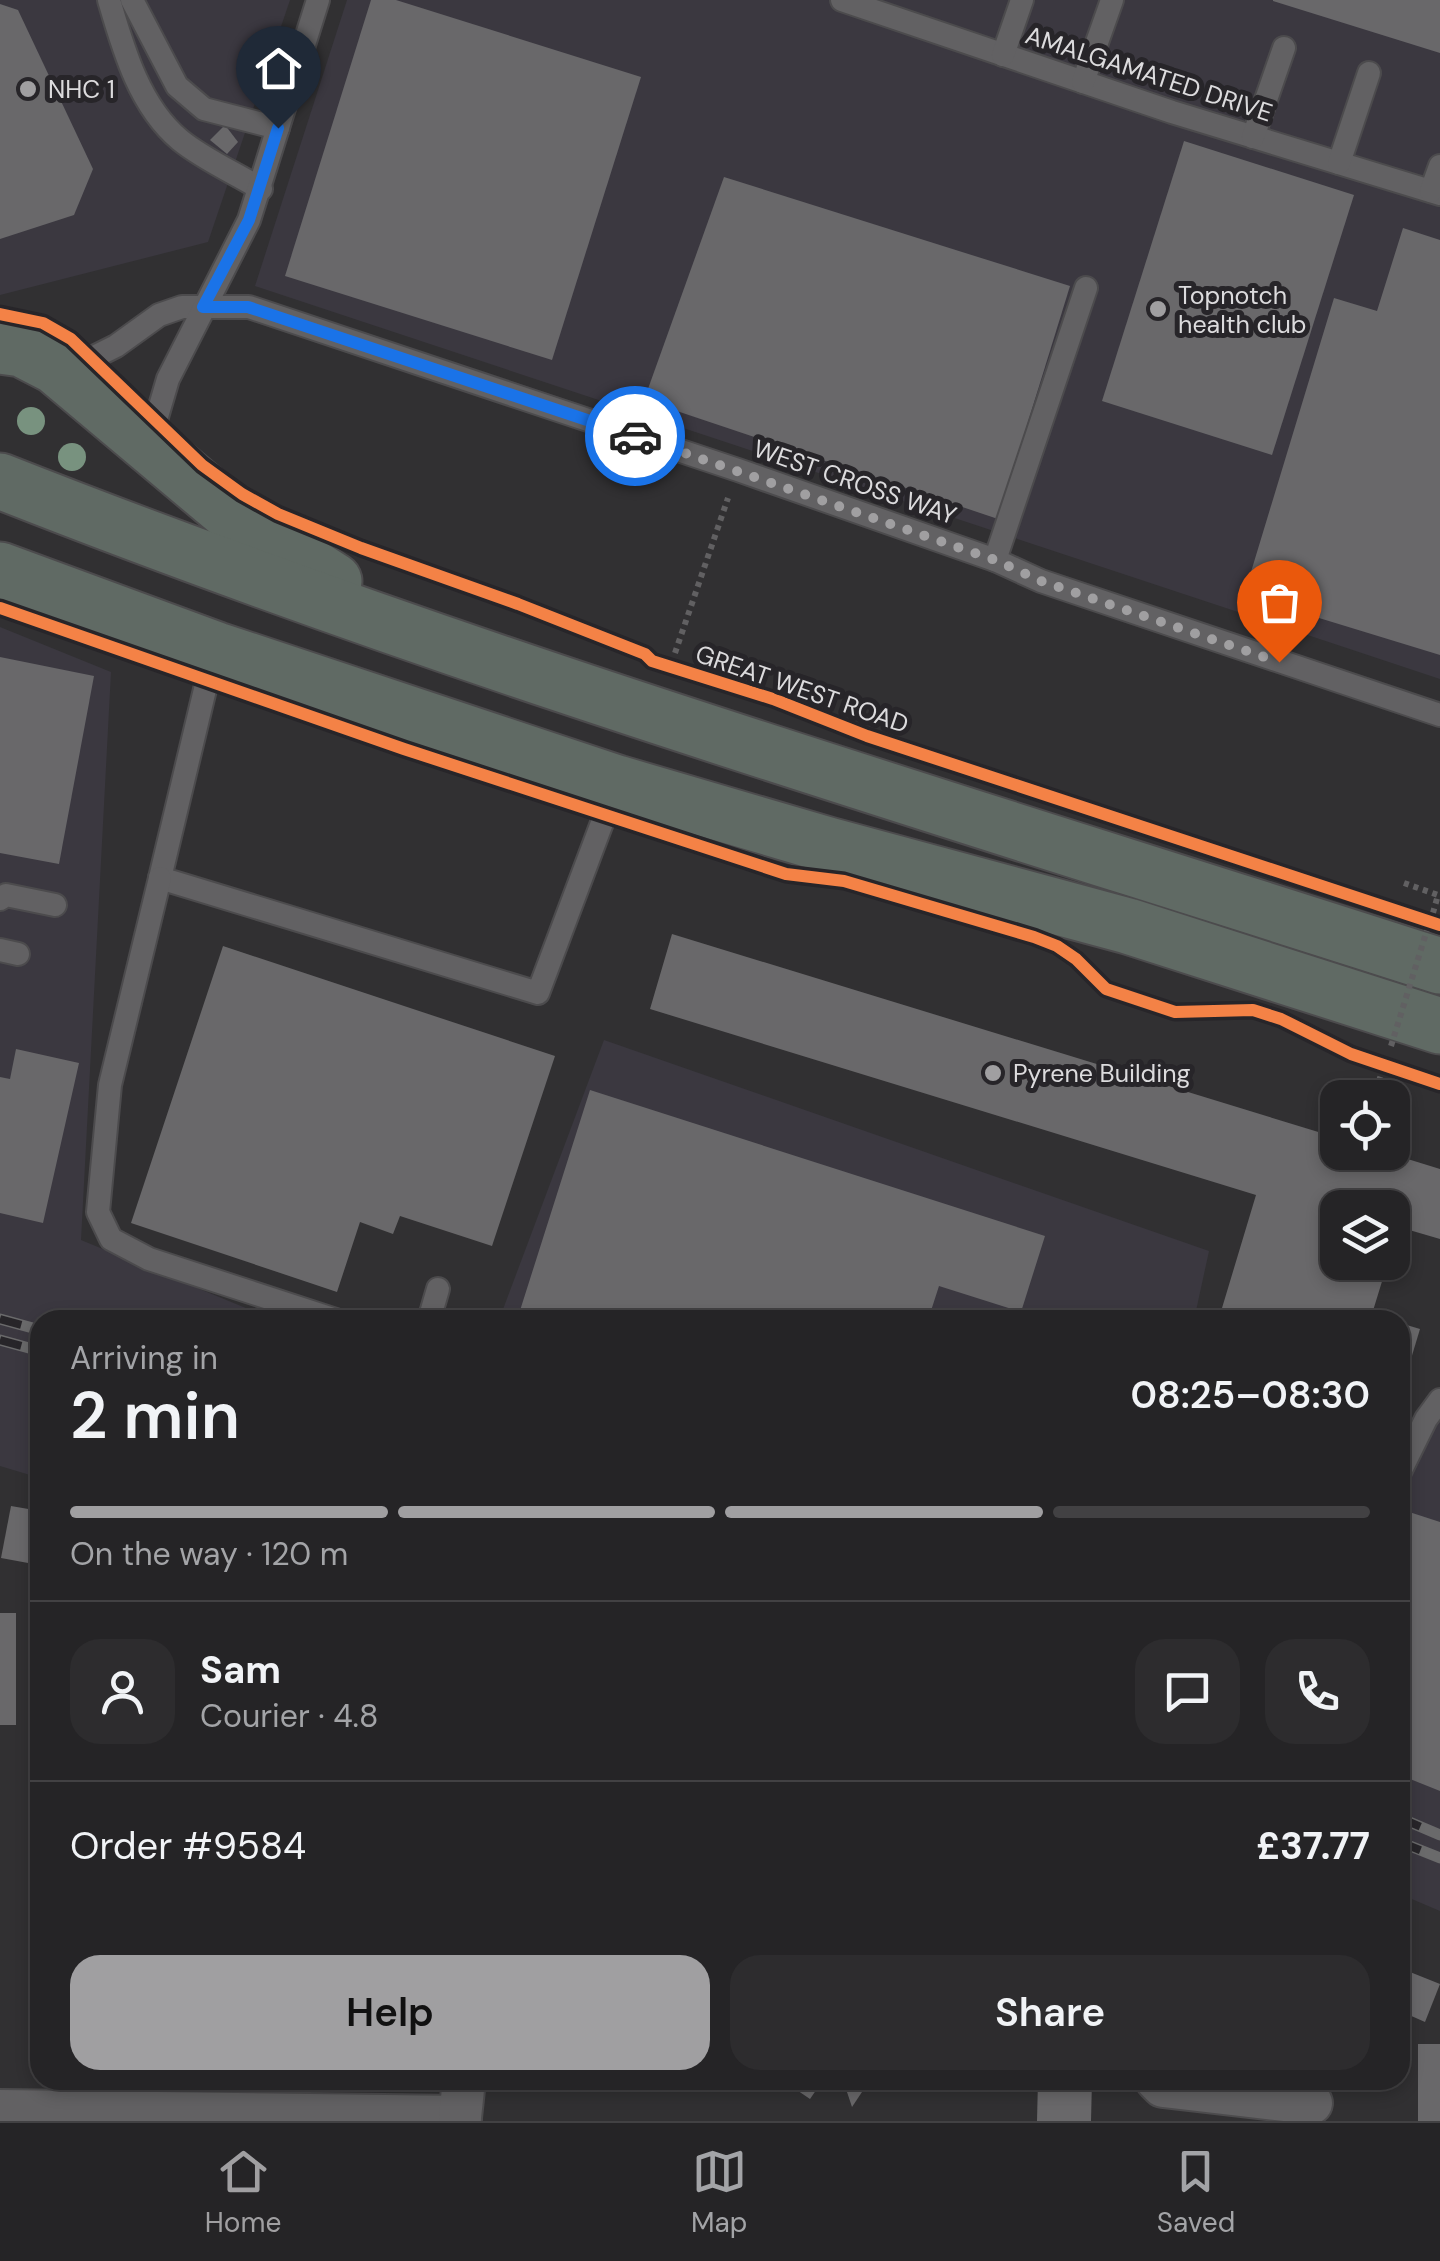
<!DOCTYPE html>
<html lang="en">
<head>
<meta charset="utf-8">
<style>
  body { margin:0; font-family:"DM Sans",sans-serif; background:#2d2c2e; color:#f1f3f6; height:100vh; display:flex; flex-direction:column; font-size:38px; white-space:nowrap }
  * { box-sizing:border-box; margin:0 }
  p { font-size:32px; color:#a3a4a7 }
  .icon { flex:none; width:55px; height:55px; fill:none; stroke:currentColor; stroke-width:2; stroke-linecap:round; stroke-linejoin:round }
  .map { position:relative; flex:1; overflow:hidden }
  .sheet { position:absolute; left:30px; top:1310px; width:1380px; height:780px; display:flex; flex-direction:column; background:#252426; border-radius:30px; box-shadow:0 5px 15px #0003,0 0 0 2px #424143 }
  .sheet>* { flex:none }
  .buttons { position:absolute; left:1320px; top:1080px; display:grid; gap:20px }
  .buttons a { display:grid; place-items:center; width:90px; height:90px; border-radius:20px; background:#252426; box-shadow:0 5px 15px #0003,0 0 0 2px #424143; font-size:50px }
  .pin { position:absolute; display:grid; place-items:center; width:85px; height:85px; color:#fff; margin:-102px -42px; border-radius:50% 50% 50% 0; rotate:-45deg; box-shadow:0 0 10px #0007 }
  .pin .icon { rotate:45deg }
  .courier { position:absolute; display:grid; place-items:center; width:100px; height:100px; margin:-50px; border:8px solid #1a73e8; border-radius:50%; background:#fff; color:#222; box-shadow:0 2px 12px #0007 }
  .summary em { font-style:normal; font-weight:600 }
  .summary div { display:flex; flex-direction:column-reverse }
  .summary { display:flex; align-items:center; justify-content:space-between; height:170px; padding:0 40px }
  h1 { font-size:65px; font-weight:600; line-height:75px }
  .bar { display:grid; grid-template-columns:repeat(4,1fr); gap:15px 10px; align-content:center; height:120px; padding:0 40px }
  .bar i { height:12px; border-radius:8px; background:#424143 }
  .bar .selected { background:#a09fa1 }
  .bar p { grid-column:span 4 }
  .line { display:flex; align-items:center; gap:25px; padding:0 40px; border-top:2px solid #424143 }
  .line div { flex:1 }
  .round { display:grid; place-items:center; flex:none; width:105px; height:105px; border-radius:30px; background:#2d2c2e }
  .primary-button { display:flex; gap:20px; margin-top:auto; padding:20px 40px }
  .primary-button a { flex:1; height:115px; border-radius:30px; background:#a09fa1; color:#111; font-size:40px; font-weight:600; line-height:115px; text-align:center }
  .primary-button a+a { background:#2d2c2e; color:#f1f3f6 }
  .menu { display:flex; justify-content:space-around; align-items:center; height:140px; border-top:2px solid #424143; background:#252426; font-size:28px; color:#a3a4a7 }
  .menu a { display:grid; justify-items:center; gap:5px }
  .menu .selected { color:#a09fa1 }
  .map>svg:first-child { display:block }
  .built { fill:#3b3840 }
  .building { fill:#69686a }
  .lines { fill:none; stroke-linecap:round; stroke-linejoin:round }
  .service-casing { stroke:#4c4b4d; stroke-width:26 }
  .minor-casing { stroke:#4c4b4d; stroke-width:46 }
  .trunk-casing { stroke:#4c4b4d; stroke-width:59 }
  .path { stroke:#616062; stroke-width:6; stroke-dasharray:5 5; stroke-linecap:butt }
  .service { stroke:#626163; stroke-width:22 }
  .minor { stroke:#626163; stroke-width:42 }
  .trunk { stroke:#606a64; stroke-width:55 }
  .rail-casing { stroke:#6a6a6b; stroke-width:11 }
  .rail { stroke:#272529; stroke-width:8; stroke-dasharray:22; stroke-linecap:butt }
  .path-bridge { stroke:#616062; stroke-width:6; stroke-dasharray:5 5; stroke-linecap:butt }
  .cycleway-casing { stroke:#272529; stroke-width:19 }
  .cycleway { stroke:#f48246; stroke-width:12 }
  .tree { fill:#78927f }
  .done { stroke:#a09fa1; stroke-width:10; stroke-dasharray:0 18 }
  .route { stroke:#1a73e8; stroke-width:12 }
  .poi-dot { fill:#a09fa1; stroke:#272529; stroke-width:4 }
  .labels { text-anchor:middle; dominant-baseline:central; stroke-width:10; stroke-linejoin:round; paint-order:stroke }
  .street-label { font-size:25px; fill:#dcdbdd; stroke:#272529 }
  .poi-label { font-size:25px; fill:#dcdbdd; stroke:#272529; text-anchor:start }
</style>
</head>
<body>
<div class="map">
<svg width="1440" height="2121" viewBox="0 0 1440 2121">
  <rect width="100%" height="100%" fill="#313032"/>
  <g class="built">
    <path d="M0,0H290L208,242L0,295Z"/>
    <path d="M347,0H1440V679L255,286Z"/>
    <path d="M0,627L111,672L81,1240L275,1320H40V1478L0,1466Z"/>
    <path d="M604,1040L1209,1251L1194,1320H499Z"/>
    <path d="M1440,1391V1911L1400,1894V1446L1418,1451Z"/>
  </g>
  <g class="building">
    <path d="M371,0H396L641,77L552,360L285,276Z"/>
    <path d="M1440,0V53L1273,1V0Z"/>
    <path d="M0,4L18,10L93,169L74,215L0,239Z"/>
    <path d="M225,125L238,142L227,154L210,140Z"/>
    <path d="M1184,141L1354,195L1272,455L1102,401Z"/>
    <path d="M724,177L1070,286L998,519L644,400Z"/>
    <path d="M1403,228L1440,240V655L1244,595L1334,298L1377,311Z"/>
    <path d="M0,657L94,676L59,864L0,853Z"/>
    <path d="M672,934L1338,1138V1152H1385L1440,1169V1239L1399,1227L1392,1246V1208H1338V1262H1388L1372,1314L1388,1320L1219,1318L1256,1195L650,1009Z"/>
    <path d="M223,946L555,1056L492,1246L400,1216L393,1234L360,1222L337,1292L131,1223Z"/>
    <path d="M16,1049L79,1063L43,1223L0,1213V1077L10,1079Z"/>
    <path d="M590,1090L1045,1236L1021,1312L939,1286L928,1320H517Z"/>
    <path d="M1400,1323L1420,1329L1401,1392H1400Z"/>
    <path d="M11,1506L40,1511L39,1565L1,1558Z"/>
    <path d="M1400,1509L1440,1522V1791L1400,1775Z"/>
    <rect x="0" y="1613" width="16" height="112"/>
    <path d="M1400,1968L1440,1984L1425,2022L1400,2011Z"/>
    <rect x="1418" y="2044" width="22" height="77"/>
    <path d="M782,2080H823L810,2099Z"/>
    <path d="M843,2080H870L852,2107Z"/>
    <path d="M1038,2080H1092L1091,2121H1037Z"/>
  </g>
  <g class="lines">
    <g class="service-casing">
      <g id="service">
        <path d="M109,0C123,48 139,106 180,140C203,159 235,173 261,189"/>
        <path d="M132,0L177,86L204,109L278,128"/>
        <path d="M842,0L1172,112L1440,194"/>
        <path d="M1003,55L1022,0"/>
        <path d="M1083,82L1112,0"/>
        <path d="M1253,137L1284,48"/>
        <path d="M1339,163L1369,73"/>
        <path d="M1431,191L1440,166"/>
        <path d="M62,365L92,358L116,346L159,315L182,307H249L738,470L995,560L1041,581L1440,715"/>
        <path d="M162,444L156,420L168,379L249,220L318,0"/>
        <path d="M995,560L1086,288"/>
        <path d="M217,650L207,681L160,878L538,993L617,783"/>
        <path d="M160,878L110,1085L98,1212L111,1239L149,1259L336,1320"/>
        <path d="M0,899L6,895L55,905"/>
        <path d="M0,950L18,954"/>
        <path d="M429,1320L438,1289"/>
        <path d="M1400,1472L1426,1419L1440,1400"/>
      </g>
    </g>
    <g class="minor-casing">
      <g id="minor">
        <path d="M1157,2080L1163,2086L1311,2103"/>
        <path d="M0,2111L460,2117"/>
        <path d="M460,2117L464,2080"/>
      </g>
    </g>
    <g class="trunk-casing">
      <g id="trunk">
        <path d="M0,346L22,349L55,366L236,518L334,581"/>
        <path d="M0,481C471,667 958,811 1440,966"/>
        <path d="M0,570L217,650L617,783L828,845L1128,926L1440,1026"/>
      </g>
    </g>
    <g class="path">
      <path d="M675,653L728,498"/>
      <path d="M1404,883L1438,895L1431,920"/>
      <path d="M1341,1085L1374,1096L1387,1057"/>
    </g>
    <use href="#service" class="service"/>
    <use href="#minor" class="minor"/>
    <use href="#trunk" class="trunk"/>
    <g class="rail-casing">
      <g id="rail">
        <path d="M0,1319L40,1330"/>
        <path d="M0,1340L40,1351"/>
        <path d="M1400,1818L1440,1835"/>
        <path d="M1400,1842L1440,1858"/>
      </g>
    </g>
    <use href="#rail" class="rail"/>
    <path class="path-bridge" d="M1391,1046L1427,930"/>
    <g class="cycleway-casing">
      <g id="cycleway">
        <path d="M0,314L43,323L71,339L202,465L242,494L278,514L361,548L518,604L645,654L652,661L773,699L867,736L1440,925"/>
        <path d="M0,608L404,749L786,874L844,881L1034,937L1057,946L1076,959L1106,989L1175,1012L1253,1010L1281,1019L1351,1054L1440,1084"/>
      </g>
    </g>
    <use href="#cycleway" class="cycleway"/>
  </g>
  <g class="tree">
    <circle cx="31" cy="421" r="14"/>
    <circle cx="72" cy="457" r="14"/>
  </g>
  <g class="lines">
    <path class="done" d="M635,436L995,560L1041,581L1279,662"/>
    <path class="route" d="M278,128L249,220L203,307H248L635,436"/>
  </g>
  <g class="poi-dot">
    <circle cx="28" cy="89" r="10"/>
    <circle cx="1158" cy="309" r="10"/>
    <circle cx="993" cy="1073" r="10"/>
  </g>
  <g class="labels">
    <g class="street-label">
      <text transform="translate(1149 74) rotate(18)">AMALGAMATED DRIVE</text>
      <text transform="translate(855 482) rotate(19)">WEST CROSS WAY</text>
      <text transform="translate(802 689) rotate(19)">GREAT WEST ROAD</text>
    </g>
    <g class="poi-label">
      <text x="48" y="89">NHC 1</text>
      <text x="1178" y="295">Topnotch<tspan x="1178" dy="29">health club</tspan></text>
      <text x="1013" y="1073">Pyrene Building</text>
    </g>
  </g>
</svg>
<div class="buttons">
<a><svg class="icon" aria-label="locate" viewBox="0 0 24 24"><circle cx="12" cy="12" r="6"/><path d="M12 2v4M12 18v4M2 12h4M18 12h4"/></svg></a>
<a><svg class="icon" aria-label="layers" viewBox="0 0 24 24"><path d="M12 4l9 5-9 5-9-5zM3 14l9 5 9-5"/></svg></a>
</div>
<div class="pin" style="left:1279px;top:662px;background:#ea580c"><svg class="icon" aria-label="bag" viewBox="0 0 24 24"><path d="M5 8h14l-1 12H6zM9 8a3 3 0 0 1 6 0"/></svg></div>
<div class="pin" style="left:278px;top:128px;background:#1f2937"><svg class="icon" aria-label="home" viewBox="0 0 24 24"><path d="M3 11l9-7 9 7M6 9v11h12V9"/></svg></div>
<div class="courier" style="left:635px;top:436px"><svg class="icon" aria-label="car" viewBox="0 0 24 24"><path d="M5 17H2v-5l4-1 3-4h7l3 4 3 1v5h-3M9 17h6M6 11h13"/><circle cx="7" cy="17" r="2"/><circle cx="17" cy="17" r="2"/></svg></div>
<section class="sheet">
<div class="summary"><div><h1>2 min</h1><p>Arriving in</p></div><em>08:25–08:30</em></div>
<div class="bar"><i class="selected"></i><i class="selected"></i><i class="selected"></i><i></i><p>On the way · 120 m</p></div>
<div class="line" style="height:180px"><a class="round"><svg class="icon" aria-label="person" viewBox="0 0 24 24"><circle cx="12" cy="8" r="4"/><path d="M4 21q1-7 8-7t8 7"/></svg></a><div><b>Sam</b><p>Courier · 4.8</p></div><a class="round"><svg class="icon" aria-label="chat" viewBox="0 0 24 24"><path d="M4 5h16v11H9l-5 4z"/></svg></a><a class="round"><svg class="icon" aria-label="phone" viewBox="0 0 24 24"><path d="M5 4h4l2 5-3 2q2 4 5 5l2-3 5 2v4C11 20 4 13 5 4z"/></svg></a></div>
<div class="line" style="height:130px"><div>Order #9584</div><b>£37.77</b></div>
<div class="primary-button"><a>Help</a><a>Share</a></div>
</section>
</div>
<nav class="menu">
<a class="selected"><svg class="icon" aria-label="home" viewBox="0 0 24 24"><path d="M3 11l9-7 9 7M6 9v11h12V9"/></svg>Home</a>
<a><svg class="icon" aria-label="map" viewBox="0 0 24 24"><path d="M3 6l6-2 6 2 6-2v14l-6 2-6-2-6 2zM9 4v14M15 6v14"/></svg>Map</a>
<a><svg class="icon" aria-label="saved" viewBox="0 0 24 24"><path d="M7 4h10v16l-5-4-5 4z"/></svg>Saved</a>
</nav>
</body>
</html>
